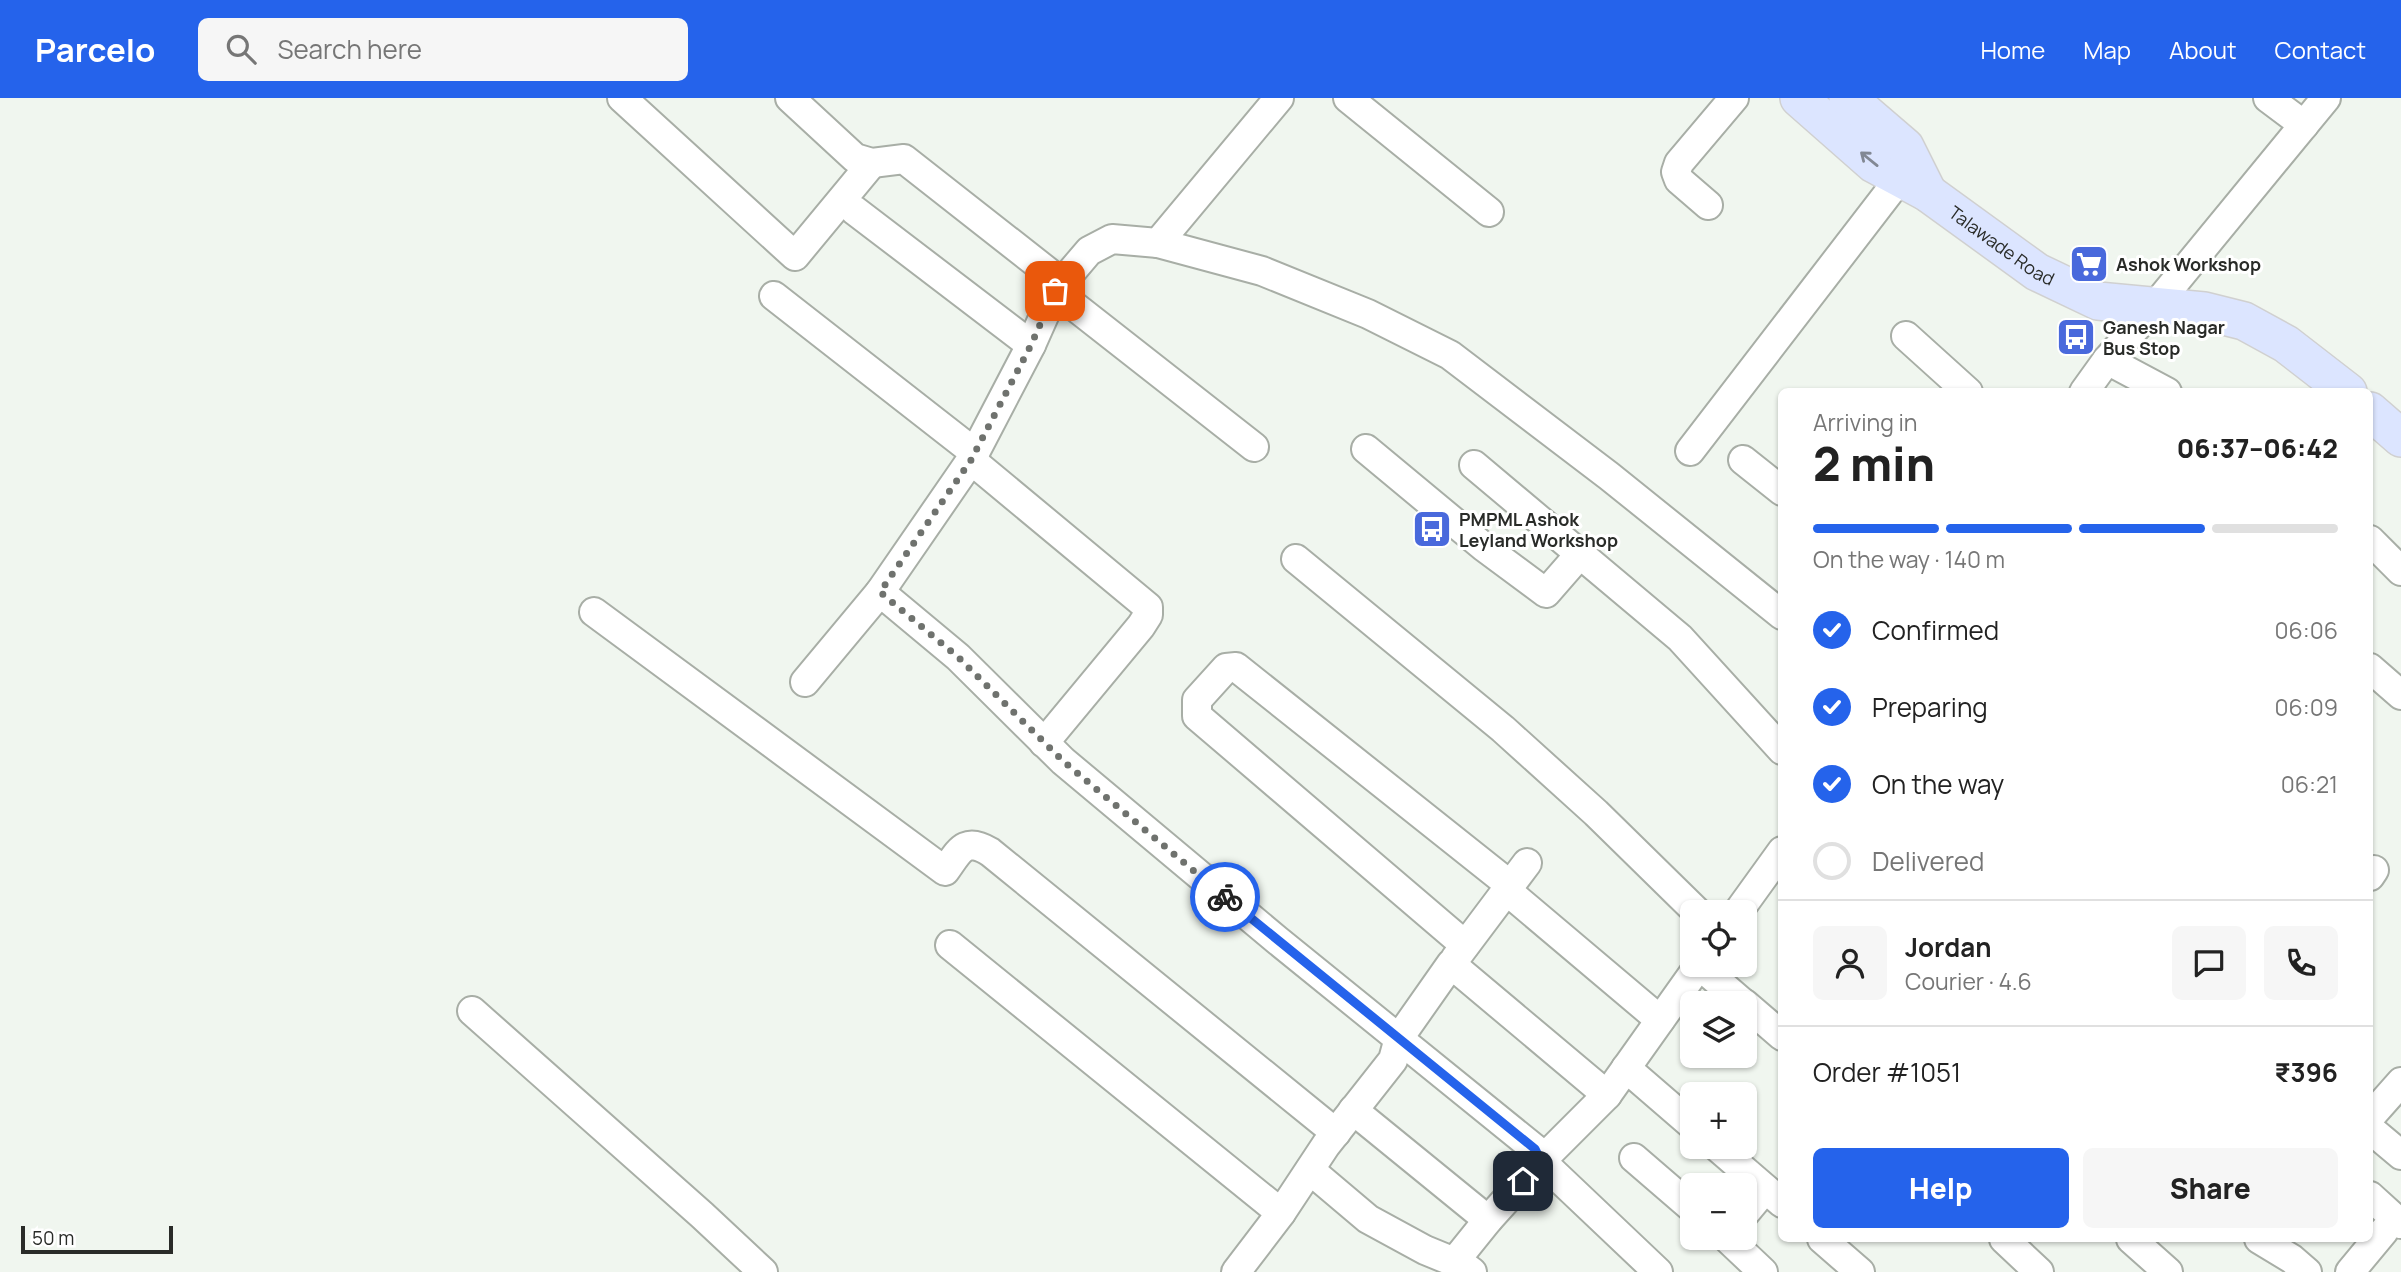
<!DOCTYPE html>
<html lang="en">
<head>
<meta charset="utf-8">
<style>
  body { margin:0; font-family:Manrope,sans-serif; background:#f6f6f6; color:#222; height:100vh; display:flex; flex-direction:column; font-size:26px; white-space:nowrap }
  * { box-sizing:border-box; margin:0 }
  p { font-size:23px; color:#767676 }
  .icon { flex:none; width:38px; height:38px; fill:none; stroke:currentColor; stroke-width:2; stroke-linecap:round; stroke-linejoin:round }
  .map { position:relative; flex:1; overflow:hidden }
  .panel { position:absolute; left:1778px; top:290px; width:595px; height:854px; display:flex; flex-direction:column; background:#fff; border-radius:10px; box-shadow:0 2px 5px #0004 }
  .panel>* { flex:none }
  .buttons { position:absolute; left:1680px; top:802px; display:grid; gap:14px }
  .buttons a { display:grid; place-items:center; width:77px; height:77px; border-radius:10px; background:#fff; box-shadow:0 2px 5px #0004; font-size:35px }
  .scale { position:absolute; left:21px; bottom:18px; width:152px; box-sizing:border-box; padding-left:7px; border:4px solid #292b28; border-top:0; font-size:19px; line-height:24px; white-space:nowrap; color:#292b28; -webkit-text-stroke:5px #fff; paint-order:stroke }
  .pin { position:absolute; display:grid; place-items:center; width:60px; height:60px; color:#fff; margin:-30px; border-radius:14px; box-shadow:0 4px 10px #0006 }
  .courier { position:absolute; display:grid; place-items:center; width:70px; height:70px; margin:-35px; border:5px solid #2563eb; border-radius:50%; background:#fff; color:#222; box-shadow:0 2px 9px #0007 }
  .head em { font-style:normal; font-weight:800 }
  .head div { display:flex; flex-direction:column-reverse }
  .head { display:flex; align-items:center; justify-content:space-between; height:119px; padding:0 35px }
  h1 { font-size:46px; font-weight:800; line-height:52px }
  .bar { display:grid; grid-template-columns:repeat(4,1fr); gap:10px 7px; align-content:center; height:84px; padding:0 35px }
  .bar i { height:9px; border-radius:5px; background:#e0e0e0 }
  .bar .current { background:#2563eb }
  .bar p { grid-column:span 4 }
  .line { display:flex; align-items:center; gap:18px; padding:0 35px; border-top:2px solid #e0e0e0 }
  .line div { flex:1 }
  .round { display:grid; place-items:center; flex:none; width:74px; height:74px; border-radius:10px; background:#f6f6f6 }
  ol { padding:0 35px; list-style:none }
  li { display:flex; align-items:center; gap:21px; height:77px }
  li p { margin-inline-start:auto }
  li .icon { padding:7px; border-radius:50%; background:#2563eb; color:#fff; stroke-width:4 }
  li:last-child { color:#767676 }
  li i { width:38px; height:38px; border:4px solid #e0e0e0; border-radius:50% }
  .primary-button { display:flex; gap:14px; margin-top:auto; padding:14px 35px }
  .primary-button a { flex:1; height:80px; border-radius:10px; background:#2563eb; color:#fff; font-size:28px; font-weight:800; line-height:80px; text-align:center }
  .primary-button a+a { background:#f6f6f6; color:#222 }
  header { display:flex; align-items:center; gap:42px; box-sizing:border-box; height:98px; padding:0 35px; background:#2563eb; color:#fff }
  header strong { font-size:33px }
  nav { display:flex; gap:38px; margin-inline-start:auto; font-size:24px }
  .search { width:490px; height:63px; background:#f6f6f6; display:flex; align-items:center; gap:18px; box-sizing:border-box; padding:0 24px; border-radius:10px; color:#767676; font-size:26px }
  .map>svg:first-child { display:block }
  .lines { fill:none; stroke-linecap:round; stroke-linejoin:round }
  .minor-casing { stroke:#a8aea6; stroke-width:32 }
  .major-casing { stroke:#d0d0d0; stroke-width:40 }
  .minor { stroke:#fff; stroke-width:28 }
  .major { stroke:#dce5ff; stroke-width:37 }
  .oneway { stroke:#828894 }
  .done { stroke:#6f726e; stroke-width:7; stroke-dasharray:0 12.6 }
  .route { stroke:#2563eb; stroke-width:9 }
  .labels { text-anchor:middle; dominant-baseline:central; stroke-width:6; stroke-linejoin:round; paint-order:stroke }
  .street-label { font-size:18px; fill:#292b28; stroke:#fff }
  .poi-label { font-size:18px; font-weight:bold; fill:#292b28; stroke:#fff; text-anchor:start }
</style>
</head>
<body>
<header>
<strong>Parcelo</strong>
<div class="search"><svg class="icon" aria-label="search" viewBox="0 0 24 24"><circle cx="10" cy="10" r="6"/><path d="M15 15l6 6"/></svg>Search here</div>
<nav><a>Home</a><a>Map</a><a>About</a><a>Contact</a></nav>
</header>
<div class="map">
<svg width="2401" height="1174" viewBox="0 0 2401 1174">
  <rect width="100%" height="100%" fill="#f0f6ef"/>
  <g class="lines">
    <g class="minor-casing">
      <g id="minor">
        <path d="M622,0L795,158L872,65"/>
        <path d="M790,0L855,60L872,65L904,61L1062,185"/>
        <path d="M1348,0L1489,114"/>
        <path d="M2268,0L2304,27"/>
        <path d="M1708,107L1679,82L1676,74L1679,65L1734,0"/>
        <path d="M854,112L1031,247"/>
        <path d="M1158,145L1262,173L1368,216L1450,257L1609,378L1782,517"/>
        <path d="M1055,193L1254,349"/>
        <path d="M774,198L975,355"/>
        <path d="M1906,238L1968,294"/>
        <path d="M2107,262L2167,294"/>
        <path d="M2084,294L2107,262L2156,207L2326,0"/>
        <path d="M1366,351L1484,449L1546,495L1580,456"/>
        <path d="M1690,353L1900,80"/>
        <path d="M971,362L1148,509V517L1141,528L1044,645"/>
        <path d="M1743,362L1782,393"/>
        <path d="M1474,367L1680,540L1782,652"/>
        <path d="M2370,442L2401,473"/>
        <path d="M1296,461L1503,631L1596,715L1697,814"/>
        <path d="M880,494L958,559L1063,663L1277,842L1535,1051L1541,1063L1658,1174"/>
        <path d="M594,514L945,773C959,754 964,738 990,754L1336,1035"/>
        <path d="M2370,570L2401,597"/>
        <path d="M805,584L880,494L971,362L1031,247L1055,193L1089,153L1112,141L1158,145L1279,0"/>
        <path d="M2370,778L2374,772"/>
        <path d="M1506,792L1660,922"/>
        <path d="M1738,814L1782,753"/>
        <path d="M950,847L1281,1115"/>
        <path d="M1465,847L1197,618V602L1226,570L1236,569L1510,787"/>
        <path d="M1455,861L1527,765"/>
        <path d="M1699,867L1743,905"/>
        <path d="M1745,906L1782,938"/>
        <path d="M472,913L702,1117L763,1174"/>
        <path d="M1626,970L1692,1027"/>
        <path d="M1353,1012L1488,1122"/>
        <path d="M2370,1019L2401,984"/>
        <path d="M2370,1031L2401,1057"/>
        <path d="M1716,1048L1782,1105"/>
        <path d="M1634,1060L1692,1110"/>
        <path d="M1310,1072L1368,1121L1425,1152L1464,1168L1472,1174"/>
        <path d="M2370,1098L2401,1126"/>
        <path d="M1745,1115L1765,1091"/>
        <path d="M1726,1139L1763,1174"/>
        <path d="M1822,1141L1860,1174"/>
        <path d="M2004,1141L2039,1174"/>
        <path d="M2131,1141L2168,1174"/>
        <path d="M2259,1141L2292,1161L2307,1174"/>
        <path d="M1455,1163L1488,1122L1541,1063L1607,997L1700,866"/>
        <path d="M1236,1174L1281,1115L1326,1047L1393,962L1399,940L1451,866L1607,997"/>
        <path d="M2350,1174L2384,1133"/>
      </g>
    </g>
    <g class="major-casing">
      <g id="major">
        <path id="s1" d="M1799,0L1874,66L1928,95L2037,174L2098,203L2204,213L2244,223L2286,246L2348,294"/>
        <path d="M1848,0L1905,49L1928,95"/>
        <path d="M2370,313L2401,340"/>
      </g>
    </g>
    <use href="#minor" class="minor"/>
    <use href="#major" class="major"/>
  </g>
  <defs><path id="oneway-shaft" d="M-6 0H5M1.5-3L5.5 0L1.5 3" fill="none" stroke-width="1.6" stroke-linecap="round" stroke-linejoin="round" transform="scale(1.75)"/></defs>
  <use class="oneway" href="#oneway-shaft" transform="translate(1869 61) rotate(-141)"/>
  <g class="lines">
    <path class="done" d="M1055,193L1031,247L971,362L880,494L958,559L1063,663L1225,799"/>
    <path class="route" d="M1225,799L1535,1051L1541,1063L1523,1083"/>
  </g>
  <defs>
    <g id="supermarket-square" transform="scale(2.0125)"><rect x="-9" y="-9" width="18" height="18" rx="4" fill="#4969dc" stroke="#fff"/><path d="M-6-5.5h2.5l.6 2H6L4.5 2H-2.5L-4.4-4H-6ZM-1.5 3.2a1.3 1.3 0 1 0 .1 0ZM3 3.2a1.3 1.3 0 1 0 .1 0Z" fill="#fff"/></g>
    <g id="bus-square" transform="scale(2.0125)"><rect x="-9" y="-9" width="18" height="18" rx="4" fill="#4969dc" stroke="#fff"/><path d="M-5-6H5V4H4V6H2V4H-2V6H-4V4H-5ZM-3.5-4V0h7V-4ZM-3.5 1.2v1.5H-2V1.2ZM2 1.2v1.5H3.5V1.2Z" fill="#fff"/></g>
  </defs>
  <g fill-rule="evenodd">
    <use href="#supermarket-square" x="2089" y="166"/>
    <use href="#bus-square" x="2076" y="239"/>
    <use href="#bus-square" x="1432" y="431"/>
  </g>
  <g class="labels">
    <g class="street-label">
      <text stroke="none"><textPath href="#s1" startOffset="252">Talawade Road</textPath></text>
    </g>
    <g class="poi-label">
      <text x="2116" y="166">Ashok Workshop</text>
      <text x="2103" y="229">Ganesh Nagar<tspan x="2103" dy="21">Bus Stop</tspan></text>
      <text x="1459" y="421">PMPML Ashok<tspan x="1459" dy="21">Leyland Workshop</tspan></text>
    </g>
  </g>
</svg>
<div class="buttons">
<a><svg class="icon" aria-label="locate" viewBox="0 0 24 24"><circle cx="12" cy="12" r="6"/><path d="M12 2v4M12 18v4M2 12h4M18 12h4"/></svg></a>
<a><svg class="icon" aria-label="layers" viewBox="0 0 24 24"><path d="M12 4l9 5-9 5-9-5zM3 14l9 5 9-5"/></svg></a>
<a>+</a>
<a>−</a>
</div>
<div class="scale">50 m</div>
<div class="pin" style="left:1055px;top:193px;background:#ea580c"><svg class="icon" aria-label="bag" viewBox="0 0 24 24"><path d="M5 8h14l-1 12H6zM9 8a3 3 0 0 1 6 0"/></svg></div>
<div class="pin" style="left:1523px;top:1083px;background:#1f2937"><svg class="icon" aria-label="home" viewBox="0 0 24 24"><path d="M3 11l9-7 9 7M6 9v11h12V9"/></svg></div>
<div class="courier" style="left:1225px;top:799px"><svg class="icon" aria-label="bike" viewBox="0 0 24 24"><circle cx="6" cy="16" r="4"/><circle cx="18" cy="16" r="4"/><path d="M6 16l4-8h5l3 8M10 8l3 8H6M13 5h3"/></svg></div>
<section class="panel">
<div class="head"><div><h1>2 min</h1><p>Arriving in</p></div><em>06:37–06:42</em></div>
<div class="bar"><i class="current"></i><i class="current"></i><i class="current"></i><i></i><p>On the way · 140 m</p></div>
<ol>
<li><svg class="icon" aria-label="check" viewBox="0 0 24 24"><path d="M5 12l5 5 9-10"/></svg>Confirmed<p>06:06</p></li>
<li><svg class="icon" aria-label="check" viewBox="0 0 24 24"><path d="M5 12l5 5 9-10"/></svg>Preparing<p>06:09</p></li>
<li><svg class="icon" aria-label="check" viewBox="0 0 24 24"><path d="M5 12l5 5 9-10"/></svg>On the way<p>06:21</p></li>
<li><i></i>Delivered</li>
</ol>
<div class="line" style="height:126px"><a class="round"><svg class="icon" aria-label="person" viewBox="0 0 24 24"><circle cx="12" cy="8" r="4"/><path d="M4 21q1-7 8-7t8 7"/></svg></a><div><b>Jordan</b><p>Courier · 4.6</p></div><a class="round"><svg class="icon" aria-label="chat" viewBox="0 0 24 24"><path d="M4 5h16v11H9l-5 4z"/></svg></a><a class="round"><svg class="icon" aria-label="phone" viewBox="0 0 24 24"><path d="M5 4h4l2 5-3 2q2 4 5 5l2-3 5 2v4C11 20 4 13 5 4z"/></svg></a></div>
<div class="line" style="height:91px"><div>Order #1051</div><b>₹396</b></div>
<div class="primary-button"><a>Help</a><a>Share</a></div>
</section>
</div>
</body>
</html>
